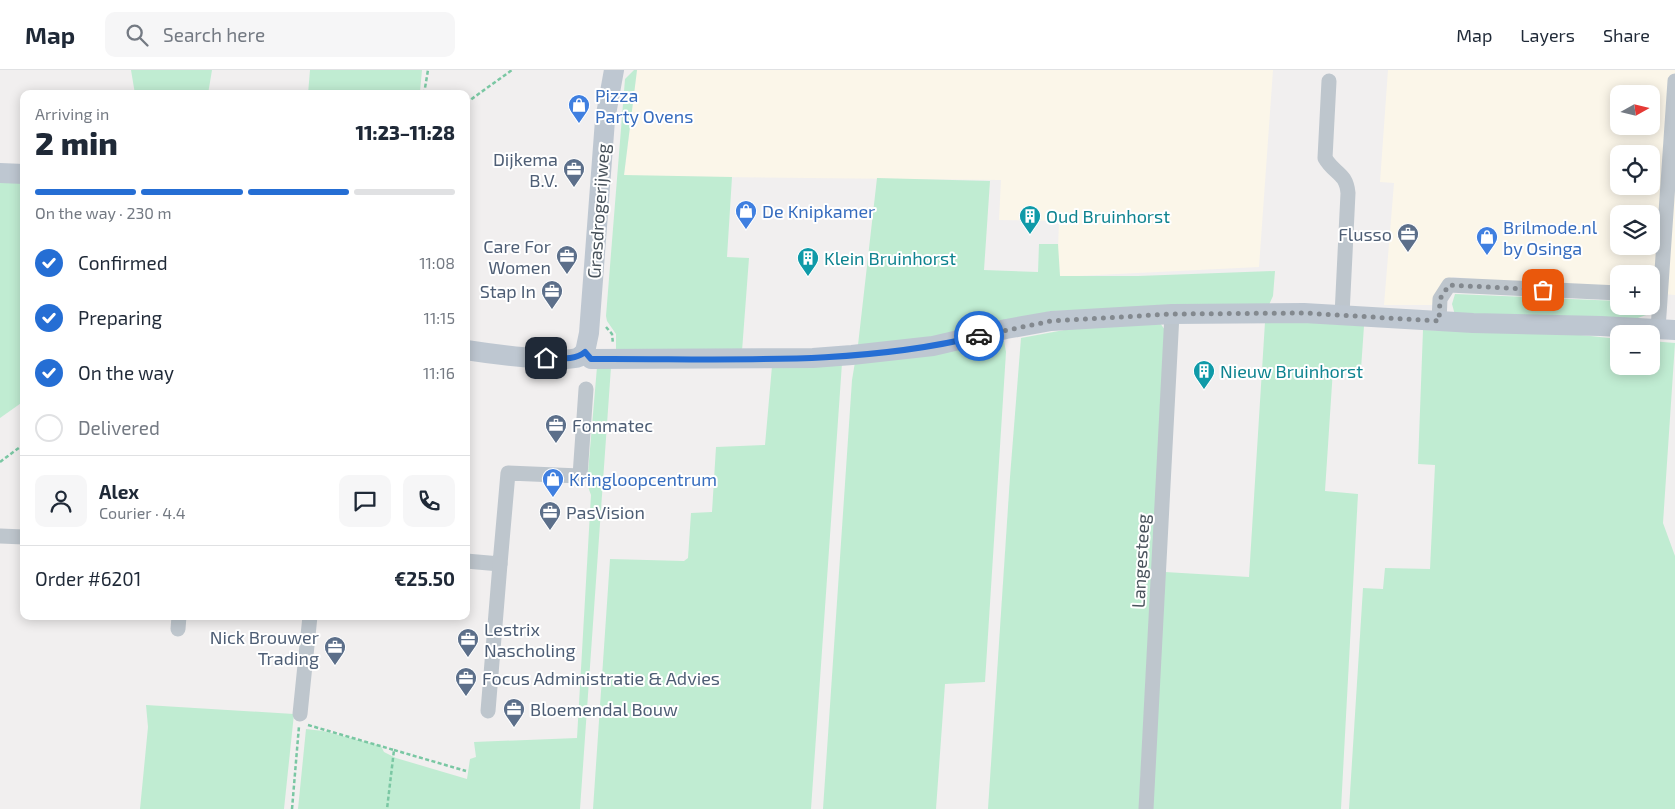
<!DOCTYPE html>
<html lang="en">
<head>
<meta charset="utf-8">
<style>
  body { margin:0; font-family:"Exo 2",sans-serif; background:#f6f6f7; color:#1f2937; height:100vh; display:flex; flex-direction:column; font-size:19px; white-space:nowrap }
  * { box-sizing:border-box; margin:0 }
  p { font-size:16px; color:#747a83 }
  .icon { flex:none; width:28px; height:28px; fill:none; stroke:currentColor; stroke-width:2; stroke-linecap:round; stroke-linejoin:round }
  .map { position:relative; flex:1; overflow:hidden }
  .drawer { position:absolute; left:20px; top:20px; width:450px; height:530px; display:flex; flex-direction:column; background:#fff; border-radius:10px; box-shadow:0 2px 12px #0003 }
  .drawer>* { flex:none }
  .needle { width:32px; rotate:82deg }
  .buttons { position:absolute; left:1610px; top:15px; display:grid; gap:10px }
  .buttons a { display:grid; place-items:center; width:50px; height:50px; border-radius:10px; background:#fff; box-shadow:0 2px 12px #0003; font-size:25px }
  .pin { position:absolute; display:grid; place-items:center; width:42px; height:42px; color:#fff; margin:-21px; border-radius:10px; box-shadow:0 2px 8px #0006 }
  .courier { position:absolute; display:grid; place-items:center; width:50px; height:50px; margin:-25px; border:4px solid #256ed4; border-radius:50%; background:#fff; color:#222; box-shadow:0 1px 6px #0007 }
  .headline em { font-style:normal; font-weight:800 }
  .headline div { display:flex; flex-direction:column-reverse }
  .headline { display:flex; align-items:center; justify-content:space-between; height:85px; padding:0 15px }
  h1 { font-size:32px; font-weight:800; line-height:38px }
  .bar { display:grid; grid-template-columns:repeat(4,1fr); gap:8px 5px; align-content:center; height:60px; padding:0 15px }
  .bar i { height:6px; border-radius:4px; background:#e0e1e3 }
  .bar .on { background:#256ed4 }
  .bar p { grid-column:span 4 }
  .line { display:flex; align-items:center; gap:12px; padding:0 15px; border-top:1px solid #e0e1e3 }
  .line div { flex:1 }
  .round { display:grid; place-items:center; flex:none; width:52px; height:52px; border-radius:10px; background:#f6f6f7 }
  ol { padding:0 15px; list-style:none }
  li { display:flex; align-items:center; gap:15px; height:55px }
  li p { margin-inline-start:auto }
  li .icon { padding:5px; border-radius:50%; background:#256ed4; color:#fff; stroke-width:4 }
  li:last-child { color:#747a83 }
  li i { width:28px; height:28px; border:2px solid #e0e1e3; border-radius:50% }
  header { display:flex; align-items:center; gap:30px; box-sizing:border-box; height:70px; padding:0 25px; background:#fff; border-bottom:1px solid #e0e1e3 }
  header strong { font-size:24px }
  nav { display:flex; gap:28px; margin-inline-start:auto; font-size:18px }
  .search { width:350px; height:45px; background:#f6f6f7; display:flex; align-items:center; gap:12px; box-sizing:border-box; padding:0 18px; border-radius:10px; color:#747a83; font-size:19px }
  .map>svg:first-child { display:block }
  .commercial { fill:#fbf6e9; fill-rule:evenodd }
  .green { fill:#c0ecd2 }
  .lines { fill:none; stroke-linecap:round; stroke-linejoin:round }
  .path { stroke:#7ac7a3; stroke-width:2.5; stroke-dasharray:4 2.5; stroke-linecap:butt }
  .street { stroke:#bec6cd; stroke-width:15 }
  .secondary { stroke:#bec7d1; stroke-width:20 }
  .done { stroke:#83898f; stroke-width:5; stroke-dasharray:0 9 }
  .route { stroke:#256ed4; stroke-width:6 }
  .labels { text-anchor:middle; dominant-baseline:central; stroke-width:4; stroke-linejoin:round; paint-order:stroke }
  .shop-label { font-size:18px; fill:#366cbe; stroke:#fff; text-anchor:start }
  .service-label { font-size:18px; fill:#4e5e75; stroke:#fff; text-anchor:end }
  .street-label { font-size:18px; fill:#48525b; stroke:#fff }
  .culture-label { font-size:18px; fill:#0d838f; stroke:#fff; text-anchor:start }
</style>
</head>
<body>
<header>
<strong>Map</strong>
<div class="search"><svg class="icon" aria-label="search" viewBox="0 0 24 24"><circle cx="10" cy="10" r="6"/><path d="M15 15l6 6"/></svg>Search here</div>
<nav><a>Map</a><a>Layers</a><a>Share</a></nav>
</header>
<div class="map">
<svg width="1675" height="739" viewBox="0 0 1675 739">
  <rect width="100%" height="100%" fill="#f1efef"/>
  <g class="commercial">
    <path d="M637,0H1273L1259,197L1057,207L1059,151L999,150L1001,110L624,106Z"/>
    <path d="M1388,0H1675V225L1651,223V204H1619V221L1453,207L1432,235H1384L1394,113L1380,112ZM1619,24H1651V56H1619ZM1619,84H1651V116H1619ZM1619,144H1651V176H1619Z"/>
  </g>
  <g class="green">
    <path d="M131,0H212L208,24H135Z"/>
    <path d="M310,0H422L420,22L418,24H308Z"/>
    <path d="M634,0H637L624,105L732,107L727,187L749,188L742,281L616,283V264L607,251L606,246L625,9Z"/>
    <path d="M0,108H24V331L0,348Z"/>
    <path d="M877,108L990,111L984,200L1038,202L1039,174H1058L1060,206H1138L1275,201L1273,226L1268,237L1052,241L927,269L858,275Z"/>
    <path d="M1455,224L1619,231V236H1651V232H1654L1649,244L1635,249L1455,245L1452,234Z"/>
    <path d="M1282,251L1364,256L1361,299H1333L1325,421L1358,424L1341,739H1152L1165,502L1249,507L1265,252Z"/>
    <path d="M1160,253L1165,260L1139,739H988L1010,407L1021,268L1075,258Z"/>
    <path d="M1423,260L1571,264L1619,269V296H1651V271L1675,273L1663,453L1675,486V739H1349L1363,518L1383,519L1385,498L1430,499L1435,395L1418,394Z"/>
    <path d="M1004,271L1006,282L985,612L945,614L936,739H823L852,310L855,292L947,282Z"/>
    <path d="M842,293L811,739H593L610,489L684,491L688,488L691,443L712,442L716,377L765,375L772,296Z"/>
    <path d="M597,297H611L580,739H298L306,659L323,661L381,676L384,682L396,688L467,709L470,689L476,687L474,672L577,668L591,425L587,414Z"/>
    <path d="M146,635L294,644L284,739H140L148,657Z"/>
  </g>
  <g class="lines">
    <g class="path">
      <path d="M424,24L428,0"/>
      <path d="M466,33L512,0"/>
      <path d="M606,257L612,264L613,274"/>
      <path d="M0,392L24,374"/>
      <path d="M308,655L394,680L387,739"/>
      <path d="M394,680L466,701"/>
      <path d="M292,739L299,656"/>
    </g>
    <g class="street">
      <path d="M1329,11L1325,88C1334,104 1346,102 1348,123L1342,245"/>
      <path d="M1439,251L1440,229L1449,215L1619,223"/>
      <path d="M1658,259L1675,11"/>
      <path d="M0,466L24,467"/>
      <path d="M466,491L500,494L508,403L580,406L586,319"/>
      <path d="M178,559L179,546"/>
      <path d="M488,641L500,494"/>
      <path d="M300,644L310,546"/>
      <path d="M1146,739L1172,244"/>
    </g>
    <g class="secondary">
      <path d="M0,103L24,104"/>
      <path d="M466,280C485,283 564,294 579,287C580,286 584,283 585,282"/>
      <path d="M585,282L591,289L813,288L852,285L933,276L1006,259L1051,251L1172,244L1304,243L1473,253L1601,256L1675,260"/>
      <path d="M585,282L589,263L605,50L614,0"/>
    </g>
  </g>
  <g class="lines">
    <path class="done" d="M979,266L1051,251L1172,244L1304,243L1439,251L1440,229L1449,215L1543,220"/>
    <path class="route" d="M546,288C559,288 574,291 585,282L591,289C720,288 853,297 979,266"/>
  </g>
  <defs>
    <g id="shop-pin" transform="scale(1.125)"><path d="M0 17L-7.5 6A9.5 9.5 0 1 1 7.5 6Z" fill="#3f7fe0" stroke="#fff"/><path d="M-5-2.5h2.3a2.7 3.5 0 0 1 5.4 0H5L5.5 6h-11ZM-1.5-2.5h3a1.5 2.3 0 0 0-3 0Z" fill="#fff"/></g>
    <g id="office-pin" transform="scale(1.125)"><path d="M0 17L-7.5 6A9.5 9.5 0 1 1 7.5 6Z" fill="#5c6f8a" stroke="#fff"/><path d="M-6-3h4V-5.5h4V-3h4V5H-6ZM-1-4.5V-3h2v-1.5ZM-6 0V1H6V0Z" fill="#fff"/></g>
    <g id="building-pin" transform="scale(1.125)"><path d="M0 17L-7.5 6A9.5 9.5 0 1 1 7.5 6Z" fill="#0f9aa8" stroke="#fff"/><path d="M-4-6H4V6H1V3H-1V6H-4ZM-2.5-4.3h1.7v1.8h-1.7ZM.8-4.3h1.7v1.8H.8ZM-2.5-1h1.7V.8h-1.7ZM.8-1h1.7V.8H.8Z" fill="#fff"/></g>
  </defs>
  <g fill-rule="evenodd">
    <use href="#shop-pin" x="579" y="35"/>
    <use href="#office-pin" x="574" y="99"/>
    <use href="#shop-pin" x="746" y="141"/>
    <use href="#building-pin" x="1030" y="146"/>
    <use href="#office-pin" x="1408" y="164"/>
    <use href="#shop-pin" x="1487" y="167"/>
    <use href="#office-pin" x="567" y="186"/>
    <use href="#building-pin" x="808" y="188"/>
    <use href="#office-pin" x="552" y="221"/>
    <use href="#building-pin" x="1204" y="301"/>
    <use href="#office-pin" x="556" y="355"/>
    <use href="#shop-pin" x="553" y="409"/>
    <use href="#office-pin" x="550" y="442"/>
    <use href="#office-pin" x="468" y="569"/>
    <use href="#office-pin" x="335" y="577"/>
    <use href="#office-pin" x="466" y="608"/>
    <use href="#office-pin" x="514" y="639"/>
  </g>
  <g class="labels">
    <g class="shop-label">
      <text x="595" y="25">Pizza<tspan x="595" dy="21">Party Ovens</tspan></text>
      <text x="762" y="141">De Knipkamer</text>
      <text x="1503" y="157">Brilmode.nl<tspan x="1503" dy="21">by Osinga</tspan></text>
      <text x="569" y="409">Kringloopcentrum</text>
    </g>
    <g class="service-label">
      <text x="558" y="89">Dijkema<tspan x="558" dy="21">B.V.</tspan></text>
      <text x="1392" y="164">Flusso</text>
      <text x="551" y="176">Care For<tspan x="551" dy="21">Women</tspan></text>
      <text x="536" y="221">Stap In</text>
      <text x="572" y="355" text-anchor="start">Fonmatec</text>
      <text x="566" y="442" text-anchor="start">PasVision</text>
      <text x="484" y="559" text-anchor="start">Lestrix<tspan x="484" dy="21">Nascholing</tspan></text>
      <text x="319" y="567">Nick Brouwer<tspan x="319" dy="21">Trading</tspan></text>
      <text x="482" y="608" text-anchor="start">Focus Administratie &amp; Advies</text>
      <text x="530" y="639" text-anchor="start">Bloemendal Bouw</text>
    </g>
    <g class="street-label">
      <text transform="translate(598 141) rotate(-86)">Grasdrogerijweg</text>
      <text transform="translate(1140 491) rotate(-87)">Langesteeg</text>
    </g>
    <g class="culture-label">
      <text x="1046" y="146">Oud Bruinhorst</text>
      <text x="824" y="188">Klein Bruinhorst</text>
      <text x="1220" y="301">Nieuw Bruinhorst</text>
    </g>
  </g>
</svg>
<div class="buttons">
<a><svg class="needle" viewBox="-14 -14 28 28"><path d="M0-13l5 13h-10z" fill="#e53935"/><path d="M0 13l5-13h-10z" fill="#747a83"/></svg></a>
<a><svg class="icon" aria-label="locate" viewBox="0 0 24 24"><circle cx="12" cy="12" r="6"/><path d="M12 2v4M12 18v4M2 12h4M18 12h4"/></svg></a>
<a><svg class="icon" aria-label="layers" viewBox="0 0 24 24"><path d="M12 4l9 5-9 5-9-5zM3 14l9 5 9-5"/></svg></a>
<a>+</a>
<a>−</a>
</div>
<div class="pin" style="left:1543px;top:220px;background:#ea580c"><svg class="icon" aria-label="bag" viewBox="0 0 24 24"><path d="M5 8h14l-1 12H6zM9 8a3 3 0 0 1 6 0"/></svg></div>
<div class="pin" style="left:546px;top:288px;background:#1f2937"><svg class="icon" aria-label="home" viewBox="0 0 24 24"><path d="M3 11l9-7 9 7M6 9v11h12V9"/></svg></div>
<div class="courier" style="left:979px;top:266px"><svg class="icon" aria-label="car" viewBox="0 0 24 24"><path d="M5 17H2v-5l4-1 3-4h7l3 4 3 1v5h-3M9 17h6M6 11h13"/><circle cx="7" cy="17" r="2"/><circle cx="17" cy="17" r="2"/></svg></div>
<section class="drawer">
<div class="headline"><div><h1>2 min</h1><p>Arriving in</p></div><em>11:23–11:28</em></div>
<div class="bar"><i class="on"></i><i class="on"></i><i class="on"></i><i></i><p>On the way · 230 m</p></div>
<ol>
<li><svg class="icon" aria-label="check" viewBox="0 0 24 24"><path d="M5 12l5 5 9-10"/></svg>Confirmed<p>11:08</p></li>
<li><svg class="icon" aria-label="check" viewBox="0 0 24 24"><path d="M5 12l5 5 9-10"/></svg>Preparing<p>11:15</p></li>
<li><svg class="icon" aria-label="check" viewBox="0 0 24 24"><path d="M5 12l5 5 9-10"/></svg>On the way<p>11:16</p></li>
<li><i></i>Delivered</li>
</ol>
<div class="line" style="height:90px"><a class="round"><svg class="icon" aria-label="person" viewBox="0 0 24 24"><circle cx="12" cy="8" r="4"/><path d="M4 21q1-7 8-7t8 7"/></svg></a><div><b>Alex</b><p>Courier · 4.4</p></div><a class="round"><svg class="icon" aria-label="chat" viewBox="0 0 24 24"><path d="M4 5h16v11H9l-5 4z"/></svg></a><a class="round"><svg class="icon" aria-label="phone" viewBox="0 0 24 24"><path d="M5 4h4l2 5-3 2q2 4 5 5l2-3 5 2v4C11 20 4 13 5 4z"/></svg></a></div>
<div class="line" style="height:65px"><div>Order #6201</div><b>€25.50</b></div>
</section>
</div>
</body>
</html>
